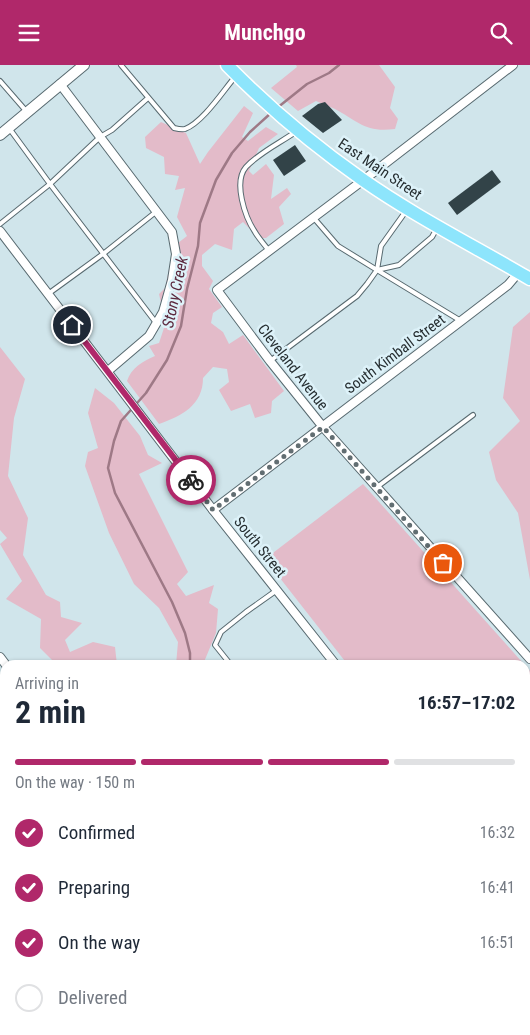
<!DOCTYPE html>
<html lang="en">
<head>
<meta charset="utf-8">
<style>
  body { margin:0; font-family:"Roboto Condensed",sans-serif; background:#f6f6f7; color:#1f2937; height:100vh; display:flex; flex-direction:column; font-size:19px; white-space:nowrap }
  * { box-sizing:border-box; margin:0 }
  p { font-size:16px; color:#747a83 }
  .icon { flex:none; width:28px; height:28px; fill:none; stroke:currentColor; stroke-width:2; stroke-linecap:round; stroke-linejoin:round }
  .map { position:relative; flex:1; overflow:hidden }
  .details { position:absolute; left:0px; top:595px; width:530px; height:375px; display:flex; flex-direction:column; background:#fff; border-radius:15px 15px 0 0; box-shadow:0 1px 4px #0004 }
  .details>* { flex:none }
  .pin { position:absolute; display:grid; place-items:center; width:42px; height:42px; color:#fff; margin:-21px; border:2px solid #fff; border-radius:50%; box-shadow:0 1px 5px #0007 }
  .courier { position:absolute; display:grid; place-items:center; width:50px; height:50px; margin:-25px; border:4px solid #b0286a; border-radius:50%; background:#fff; color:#222; box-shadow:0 1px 6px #0007 }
  .headline em { font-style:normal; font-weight:700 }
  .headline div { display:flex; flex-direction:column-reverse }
  .headline { display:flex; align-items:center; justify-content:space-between; height:85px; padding:0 15px }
  h1 { font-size:32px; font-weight:700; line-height:38px }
  .bar { display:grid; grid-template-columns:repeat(4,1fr); gap:8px 5px; align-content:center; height:60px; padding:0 15px }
  .bar i { height:6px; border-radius:4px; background:#e0e1e3 }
  .bar .current { background:#b0286a }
  .bar p { grid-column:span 4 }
  ol { padding:0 15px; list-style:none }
  li { display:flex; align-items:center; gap:15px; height:55px }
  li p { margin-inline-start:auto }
  li .icon { padding:5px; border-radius:50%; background:#b0286a; color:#fff; stroke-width:4 }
  li:last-child { color:#747a83 }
  li i { width:28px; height:28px; border:2px solid #e0e1e3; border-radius:50% }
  header { display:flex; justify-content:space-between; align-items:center; height:65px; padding:0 15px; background:#b0286a; color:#fff; font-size:22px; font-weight:700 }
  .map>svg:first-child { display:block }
  .green { fill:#e3bbc9 }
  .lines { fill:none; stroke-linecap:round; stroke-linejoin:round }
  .stream { stroke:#9e7986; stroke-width:2.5 }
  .building { fill:#324348 }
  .service-casing { stroke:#586a70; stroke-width:6 }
  .minor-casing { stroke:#586a70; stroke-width:10 }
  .tertiary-casing { stroke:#586a70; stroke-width:12 }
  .secondary-casing { stroke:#586a70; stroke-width:14 }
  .primary-casing { stroke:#fff; stroke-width:15 }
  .service { stroke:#fff; stroke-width:4 }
  .minor { stroke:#fff; stroke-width:8 }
  .tertiary { stroke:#fff; stroke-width:10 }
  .secondary { stroke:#c6f2fe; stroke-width:11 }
  .primary { stroke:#8de5fc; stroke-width:12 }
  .done { stroke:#626e72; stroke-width:5; stroke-dasharray:0 9 }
  .route { stroke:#b0286a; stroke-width:6 }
  .labels { text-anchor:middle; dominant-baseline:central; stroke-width:5; stroke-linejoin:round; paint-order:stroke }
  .street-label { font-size:15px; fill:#262e31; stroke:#ddf2f9 }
  .water-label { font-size:16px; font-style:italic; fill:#5b283d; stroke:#ddf2f9 }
</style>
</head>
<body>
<header><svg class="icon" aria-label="menu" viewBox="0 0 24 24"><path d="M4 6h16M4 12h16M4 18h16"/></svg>Munchgo<svg class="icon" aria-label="search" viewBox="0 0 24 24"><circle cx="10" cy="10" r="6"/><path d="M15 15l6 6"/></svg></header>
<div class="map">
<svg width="530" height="970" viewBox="0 0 530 970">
  <rect width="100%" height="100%" fill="#d0e5eb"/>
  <g class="green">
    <path d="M296,0H379L395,22L390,43L398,54L395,64C365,68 358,56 335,44C329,41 322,39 316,36L298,46L271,23L297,2Z"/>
    <path d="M244,41L253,48L242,72L248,76L266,62L278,69L259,83L249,106L253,110L266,99L274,110L271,134L287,123L291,129L279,142L284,159L266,173H259L243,157L234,164L232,185L215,179L202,190V201L213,216L209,224L222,242L213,248L211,258L223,267L229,279L243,270L284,326L272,336L271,348L255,353L250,339L231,346L219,325L229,317L227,304L213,302L203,313C203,340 182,351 159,359L127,316C131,303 143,296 155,291L149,281L159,278L164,263L168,241L161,238L159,229L165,223L172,190L178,178L187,171L177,152L185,123L175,125L179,111L165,109L164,92L146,83L145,72L161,57L186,68L200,99L208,87Z"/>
    <path d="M530,247V515L518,448L496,415L489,387L520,356L503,333L513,262Z"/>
    <path d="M0,282L25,314L14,353L8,411L28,453L23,490L46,530L60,537L61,552L82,558L65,575L70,587L93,577L115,582L117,600H57L40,583L41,554L6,534L22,516L0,479L7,473L0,465Z"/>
    <path d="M95,323L114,338L140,371L148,390L162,398L139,409L188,507L177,519L186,531L214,520L209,538L218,544L216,568L204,597V600H176L178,577L159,543L134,519L109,468L85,401L88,387L98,383L88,348Z"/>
    <path d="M363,419L530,606V643L525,647V600H348L265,494Z"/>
    <path d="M5,686V740L0,733V690Z"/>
    <path d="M0,908L5,910V955L2,970H0Z"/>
    <path d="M26,965H46V970H27Z"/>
    <path d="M219,965H297L299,970H213V968Z"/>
  </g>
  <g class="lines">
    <g class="stream">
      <path d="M277,43L307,19L329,8L339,0"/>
      <path d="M190,600V588L185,568L172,537L115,428L108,403L114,376L121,356L146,328L167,295L181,261L187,224L198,181L200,158L216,115L232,88L250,67L271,48"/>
      <path d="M283,965L284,970"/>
    </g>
  </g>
  <g class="building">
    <path d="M325,37L342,55L323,68L302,51L318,39Z"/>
    <path d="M295,80L306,96L284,111L273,95Z"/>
    <path d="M492,105L501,117L457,150L448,138Z"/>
  </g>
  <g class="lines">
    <g class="service-casing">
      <g id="service">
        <path d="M121,0L174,63C178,64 182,65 185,64C203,57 223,26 235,12"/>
        <path d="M0,16L27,47"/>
        <path d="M9,63L50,119L157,259"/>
        <path d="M313,152L338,181L377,205L399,200L432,172L437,163"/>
        <path d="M0,159L50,119L100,72L112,65L148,33"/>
        <path d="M269,186C265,180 259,174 255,167C245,152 233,117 246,102C260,87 280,78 297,66"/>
        <path d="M377,205L381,181L406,146"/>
        <path d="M48,229L103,189L157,146"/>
        <path d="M270,296L357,231L367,219L377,205L461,256"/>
        <path d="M377,422L473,350"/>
        <path d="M231,600L215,580L221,567L246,547L277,525"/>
        <path d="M472,965L477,970"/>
      </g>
    </g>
    <g class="minor-casing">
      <g id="minor">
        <path d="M513,0L374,107L217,225L270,296L323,362L530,594"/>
        <path d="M60,19L172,167L176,189L172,215L163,247L149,271L108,306"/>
        <path d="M0,166L213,445L336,600"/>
        <path d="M213,445L461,256L508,220L519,207"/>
        <path d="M0,592L6,600"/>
        <path d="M0,827L5,834"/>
        <path d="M108,965L112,970"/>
      </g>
    </g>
    <g class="tertiary-casing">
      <path id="tertiary" d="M0,70L84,0"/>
    </g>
    <g class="secondary-casing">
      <g id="secondary">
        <path d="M525,660L530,657"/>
        <path d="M129,970L135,965"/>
      </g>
    </g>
    <g class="primary-casing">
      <path id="primary" d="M227,0C267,41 316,82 363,115C416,152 474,181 530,214"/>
    </g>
    <use href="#service" class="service"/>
    <use href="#minor" class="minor"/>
    <use href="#tertiary" class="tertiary"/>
    <use href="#secondary" class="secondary"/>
    <use href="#primary" class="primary"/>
  </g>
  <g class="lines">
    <path class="done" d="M191,415L213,445L323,362L443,498"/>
    <path class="route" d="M72,260L191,415"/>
  </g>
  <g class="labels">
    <g class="street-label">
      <text transform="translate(380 104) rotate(34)">East Main Street</text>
      <text transform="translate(395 289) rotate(-37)">South Kimball Street</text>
      <text transform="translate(293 302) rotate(52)">Cleveland Avenue</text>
      <text transform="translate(260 482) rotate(51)">South Street</text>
    </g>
    <g class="water-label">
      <text transform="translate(175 227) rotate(-78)">Stony Creek</text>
    </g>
  </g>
</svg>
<div class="pin" style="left:443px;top:498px;background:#ea580c"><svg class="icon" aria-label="bag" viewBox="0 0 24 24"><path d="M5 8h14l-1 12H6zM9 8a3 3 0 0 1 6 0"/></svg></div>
<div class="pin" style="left:72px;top:260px;background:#1f2937"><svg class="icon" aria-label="home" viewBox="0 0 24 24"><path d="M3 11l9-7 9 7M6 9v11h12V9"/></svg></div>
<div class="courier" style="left:191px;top:415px"><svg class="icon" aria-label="bike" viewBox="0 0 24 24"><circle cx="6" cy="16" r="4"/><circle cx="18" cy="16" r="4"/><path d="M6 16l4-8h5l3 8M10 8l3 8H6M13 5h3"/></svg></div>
<section class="details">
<div class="headline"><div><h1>2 min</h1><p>Arriving in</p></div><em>16:57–17:02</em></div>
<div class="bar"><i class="current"></i><i class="current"></i><i class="current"></i><i></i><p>On the way · 150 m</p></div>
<ol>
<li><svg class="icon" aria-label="check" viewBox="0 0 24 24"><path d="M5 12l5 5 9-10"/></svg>Confirmed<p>16:32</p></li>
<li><svg class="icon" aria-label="check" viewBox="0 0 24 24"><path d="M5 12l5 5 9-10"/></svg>Preparing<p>16:41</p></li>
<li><svg class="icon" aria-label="check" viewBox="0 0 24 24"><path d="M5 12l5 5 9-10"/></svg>On the way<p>16:51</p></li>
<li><i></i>Delivered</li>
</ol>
</section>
</div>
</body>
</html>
